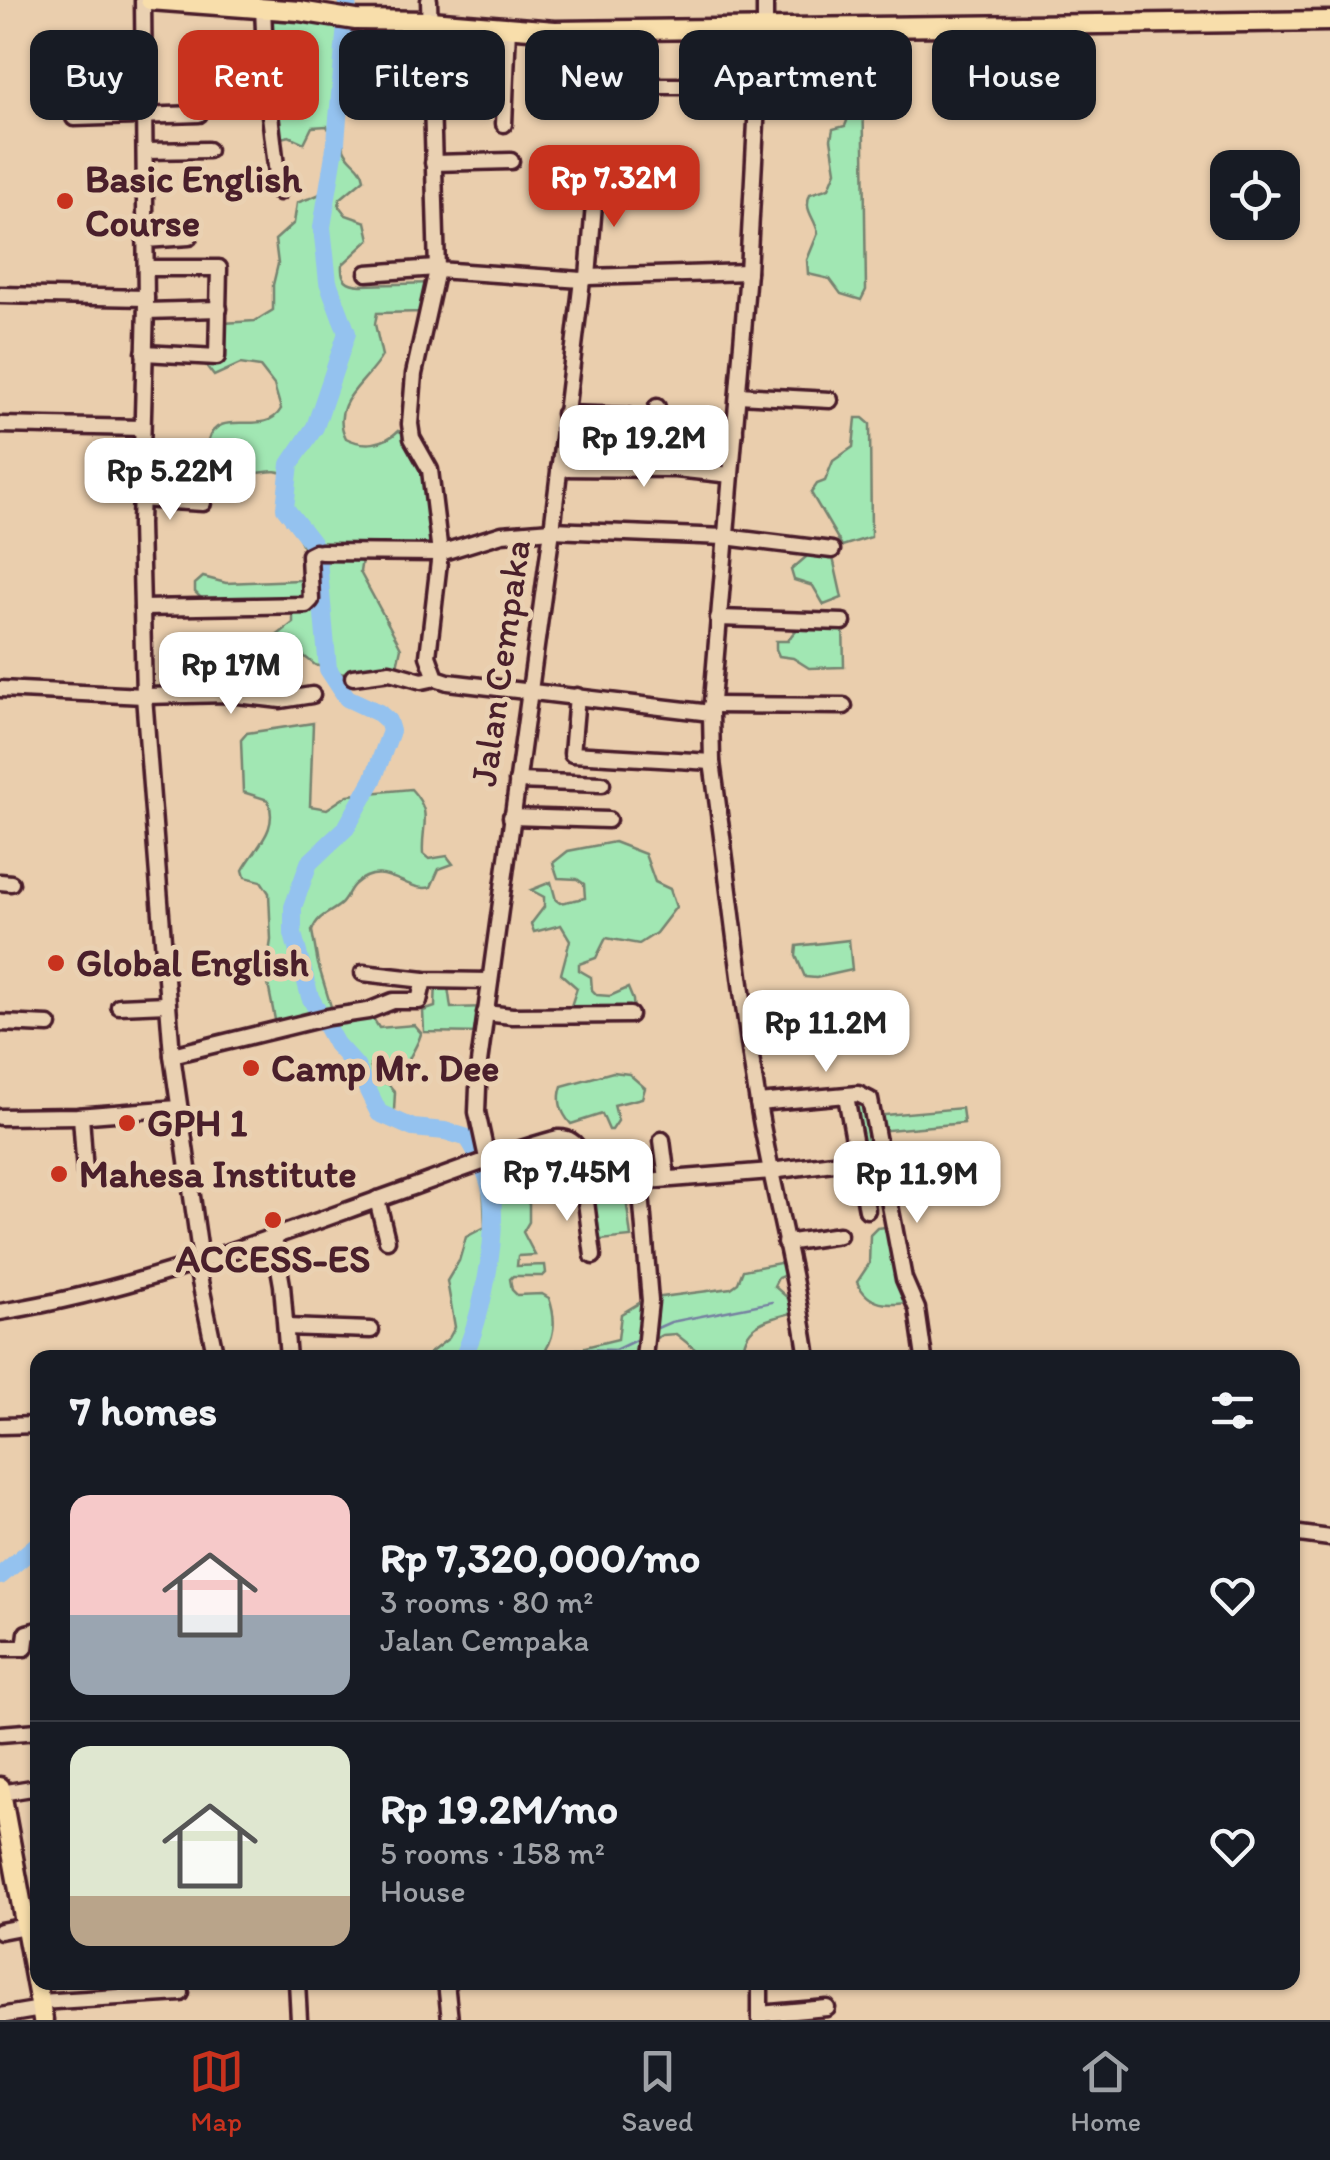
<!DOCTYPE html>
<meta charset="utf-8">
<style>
:root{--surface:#171b24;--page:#242831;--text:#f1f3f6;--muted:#9ea1a6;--line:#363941;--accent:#c8321e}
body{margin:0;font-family:Itim,sans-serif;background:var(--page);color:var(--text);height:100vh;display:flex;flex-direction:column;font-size:38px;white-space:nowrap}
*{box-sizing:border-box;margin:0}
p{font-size:32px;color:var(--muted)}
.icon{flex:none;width:55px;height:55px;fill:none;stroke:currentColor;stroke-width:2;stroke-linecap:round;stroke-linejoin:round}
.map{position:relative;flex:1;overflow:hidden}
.drawer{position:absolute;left:30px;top:1350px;width:1270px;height:640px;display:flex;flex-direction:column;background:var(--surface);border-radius:20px;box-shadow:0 2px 8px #0004}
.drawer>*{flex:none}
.banner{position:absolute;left:30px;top:30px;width:1270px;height:90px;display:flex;gap:20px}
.fabs{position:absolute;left:1210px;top:150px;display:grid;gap:20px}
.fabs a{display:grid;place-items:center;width:90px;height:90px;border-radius:20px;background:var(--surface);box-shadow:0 2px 8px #0004;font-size:50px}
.price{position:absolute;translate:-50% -85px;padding:0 22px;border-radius:20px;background:#fff;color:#222;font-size:32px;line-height:65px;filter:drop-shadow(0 2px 5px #0008)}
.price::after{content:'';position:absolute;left:50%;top:60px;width:30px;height:22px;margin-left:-15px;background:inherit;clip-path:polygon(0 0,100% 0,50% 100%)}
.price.current{background:var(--accent);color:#fff}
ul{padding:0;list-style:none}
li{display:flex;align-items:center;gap:30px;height:250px;padding:0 40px}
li+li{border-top:2px solid var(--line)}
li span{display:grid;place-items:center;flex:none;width:280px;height:200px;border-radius:20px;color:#555}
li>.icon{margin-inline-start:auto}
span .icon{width:120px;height:120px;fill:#fffc;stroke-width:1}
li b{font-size:42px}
h2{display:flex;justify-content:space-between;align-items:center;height:120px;padding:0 40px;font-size:42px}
.tag{padding:0 35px;border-radius:20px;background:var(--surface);box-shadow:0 2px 8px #0004;font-size:35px;line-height:90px}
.tag.current{background:var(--accent);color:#fff}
.menu{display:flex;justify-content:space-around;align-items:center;height:140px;border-top:2px solid var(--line);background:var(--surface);font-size:28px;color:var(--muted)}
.menu a{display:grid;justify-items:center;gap:5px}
.menu .current{color:var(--accent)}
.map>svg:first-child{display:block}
.green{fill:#a1e7b3;stroke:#76836f;stroke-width:2.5}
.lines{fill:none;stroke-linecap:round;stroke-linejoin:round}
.stream{stroke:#7681a1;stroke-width:2.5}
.river{stroke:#94c2ef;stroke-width:18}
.minor-casing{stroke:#4a1f2b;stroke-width:21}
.major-casing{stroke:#4a1f2b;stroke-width:25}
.minor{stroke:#ead1b2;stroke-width:14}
.major{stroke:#f8deab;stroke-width:18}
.poi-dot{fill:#c8321e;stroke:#ead1b2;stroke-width:4}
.labels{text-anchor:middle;stroke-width:10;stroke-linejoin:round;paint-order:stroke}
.poi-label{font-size:38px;font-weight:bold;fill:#4a1f2b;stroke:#ead1b2;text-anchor:start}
.street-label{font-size:38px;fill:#4a1f2b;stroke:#ead1b2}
</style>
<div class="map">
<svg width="1330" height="2020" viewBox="0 0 1330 2020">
<rect width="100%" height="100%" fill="#eacead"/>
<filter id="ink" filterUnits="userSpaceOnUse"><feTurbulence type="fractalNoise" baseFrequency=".01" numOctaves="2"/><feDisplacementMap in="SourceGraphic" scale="20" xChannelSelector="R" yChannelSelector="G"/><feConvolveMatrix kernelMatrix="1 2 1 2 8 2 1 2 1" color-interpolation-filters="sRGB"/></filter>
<g filter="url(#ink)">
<!-- green -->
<g class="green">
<path d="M263,7L348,19L340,99L344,149C349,162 362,164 364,179L340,199L339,206L346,215L366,222L370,239L342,265C341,280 347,284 361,285L433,283L426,312L377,313L375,324L382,356C368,382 328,403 346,438C363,447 384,445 398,431L406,433L426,462L440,553L362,559L360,572L398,642L401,648L397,666L390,672L353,677L315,665L300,653L267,652L266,644L293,623V612L205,602L195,592V584L203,577L226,583L300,580L307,578L310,561L285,508L288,476C273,466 264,475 247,473C232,471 216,452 208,441C218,405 264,439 281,409L274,385L260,367L240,364L214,376L201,359V351L213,345L223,323L255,321L273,310V285L278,264L275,240L294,223L297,203C307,198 320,197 326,188C338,172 337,141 327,126L312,127L304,143L289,136L273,140L266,80C293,74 317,76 295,39L264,35Z"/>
<path d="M849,66H855L863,74L866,290L861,300L841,294L830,279L808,274L807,260L818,233C815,217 803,211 810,194L829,188L836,171L831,139L833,129L845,126L847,121L842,112H824L820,109L817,93L851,86L852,78L846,70Z"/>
<path d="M856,418H863L870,424L871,537L842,546L811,493L817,484L825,481L833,461L853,447Z"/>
<path d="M808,546L832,553L842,598L824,605L813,586L794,580L791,570L806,557Z"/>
<path d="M843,622L844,667L809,668L793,658L779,656L776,649V641H788C800,618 820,622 843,622Z"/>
<path d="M313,723L310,806L327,809L348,795L411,789C434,814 421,824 423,854L429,859L447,856L453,864L439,869L431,887C407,894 384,858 355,884C349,889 347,898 341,904C330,914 318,914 312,931L318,964L332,1010L277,1030L266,974L271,940L269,893L261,881L245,877L243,870C257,845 279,830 268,800L243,792L241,740L247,733Z"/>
<path d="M614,842L645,854L655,882L670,889L676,907L656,933L639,944L606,938L596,958L579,964V970L591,977L592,990L597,995L610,996L628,988L633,1000L634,1015C616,1029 591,1014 570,1009L577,988L561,974L570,940L561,925L534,932L531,924L544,907V897L531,890L551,882L556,900L560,903L585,898L584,884L577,879L558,878L553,863L568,851Z"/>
<path d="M849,940L852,970L816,978L805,977L796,956L797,946Z"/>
<path d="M436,980H447L451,1008L486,1007L483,1033L424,1032L423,1011L435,1007Z"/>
<path d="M371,1015L379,1028L414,1025L421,1033C420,1041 401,1074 395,1080L386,1075L377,1060L370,1065L374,1080L388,1084L395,1092L394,1111L388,1117L379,1113L356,1066L330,1033L337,1020Z"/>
<path d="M613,1072L629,1074L645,1088L642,1098L614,1105L618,1121L612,1130H609L602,1114L571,1124C561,1113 557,1100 562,1086Z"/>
<path d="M858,1094L874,1116L962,1108L964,1123L876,1131L880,1157L858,1159L846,1096Z"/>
<path d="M492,1173C502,1187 502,1198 522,1197L529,1204V1222L523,1232L535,1255L518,1256L517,1266L545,1265L546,1273L543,1276H513L510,1279L512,1290L517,1295L542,1294L549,1298C557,1321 555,1339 541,1357H425L449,1338L455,1327L447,1281L459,1261L466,1237L485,1227L483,1181Z"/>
<path d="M624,1183L631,1237L591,1241L584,1186Z"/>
<path d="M895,1226L914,1302C888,1306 869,1307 857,1282L869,1264L870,1235L877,1228Z"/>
<path d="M790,1261L788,1274L778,1278L774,1286L797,1306L796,1312C769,1319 742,1322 743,1357H733L729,1350L721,1349L715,1357H699L696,1350L676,1334L662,1335L651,1341V1357L583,1356L585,1347L618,1339L621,1314L646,1299L731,1288L738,1283L743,1270Z"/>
</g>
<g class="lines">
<!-- stream -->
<g class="stream">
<path d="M655,1329L671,1322L772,1302"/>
<path d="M541,1358L577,1349L615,1350L640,1338"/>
</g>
<!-- river -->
<g class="river">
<path d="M348,0L336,142L322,227L328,282L347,333L315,427L290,464L285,508L317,549L328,669L347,698L379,713L388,721L391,731L373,780L346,828L309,863L293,907V934L310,997L336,1044L356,1066L379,1113L413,1128L445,1131L468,1138C478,1154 489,1177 492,1196C497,1242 482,1316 463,1358"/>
<path d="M0,1576L38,1544"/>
</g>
<!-- minor casing -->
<g class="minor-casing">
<g id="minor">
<path d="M143,0L146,305L140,524L144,696L172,1055L201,1260L198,1272L216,1358"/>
<path d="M429,0L437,270L414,374L410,424L412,438L430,470L440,553L428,656L436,678L448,682L711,713"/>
<path d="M765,0V29"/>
<path d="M263,7L266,80L279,192"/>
<path d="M761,29L748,272L711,713L712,762C728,875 740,990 758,1103C772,1188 796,1272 808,1358"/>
<path d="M634,32L641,82L649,86H692"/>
<path d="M74,118L199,114"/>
<path d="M504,124L508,27"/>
<path d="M145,151L208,150"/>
<path d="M433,163L511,161"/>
<path d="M145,240L189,237"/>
<path d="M437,270L582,280"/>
<path d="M367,273L436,268"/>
<path d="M588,277L748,272"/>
<path d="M0,295L146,298"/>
<path d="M146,311L219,309"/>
<path d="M144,353L217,357L219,268H146"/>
<path d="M738,395L830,400"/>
<path d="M657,407L658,418L669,419L673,424L735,432"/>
<path d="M564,414L628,416"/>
<path d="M0,425L142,428"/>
<path d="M559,468L676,469L731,475"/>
<path d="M110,481H140"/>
<path d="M140,499L203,503"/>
<path d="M321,552L440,553L502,534L552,530L725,537L832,550"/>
<path d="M142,608L306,605L311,600L309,555L315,552"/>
<path d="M718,618L843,622"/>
<path d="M353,677L390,672L422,681L436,678"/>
<path d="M0,689L144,696L228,694L281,700L312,695"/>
<path d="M577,696L572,754L712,762"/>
<path d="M711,705L844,706"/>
<path d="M517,781L602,784"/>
<path d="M511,817L608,820"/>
<path d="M0,882L11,883"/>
<path d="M363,973L424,980L490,981"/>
<path d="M119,1006L167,1004"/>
<path d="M485,1013L512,1016L630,1015"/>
<path d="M0,1023L49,1025"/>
<path d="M172,1055L328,1017L368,1011L393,1001H419L424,980"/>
<path d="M846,1096L867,1210"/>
<path d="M758,1103L858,1094L870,1100L904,1279L917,1309L924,1358"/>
<path d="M81,1116L85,1173"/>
<path d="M0,1117L77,1116L178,1108"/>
<path d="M662,1140L667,1179"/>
<path d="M487,1158L477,1112L479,1063L552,530L582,280L588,277L596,180"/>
<path d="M640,1181L650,1301L644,1358"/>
<path d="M584,1186L593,1256"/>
<path d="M377,1199L387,1240"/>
<path d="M273,1234L282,1285L288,1358"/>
<path d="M785,1243L839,1235"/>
<path d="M0,1312C139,1290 274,1236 407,1189C457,1171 506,1152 558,1138C584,1137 582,1166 584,1186L771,1171L880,1157"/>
<path d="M286,1327L371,1330"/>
<path d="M0,1426L38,1425"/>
<path d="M1292,1533L1330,1538"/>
<path d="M0,1648H25L27,1633L38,1630"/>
<path d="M0,1734L38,1731"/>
<path d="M1,1793L38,1787"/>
<path d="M0,1931L26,1926"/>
<path d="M297,1982L299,2020"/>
<path d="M446,1982L450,2020"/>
<path d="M40,2002L181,1993"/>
<path d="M760,2014L827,2008"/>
<path d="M0,2016L41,2009"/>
<path d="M760,2020V1982"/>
</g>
</g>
<!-- major casing -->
<g class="major-casing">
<g id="major">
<path d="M150,0L299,11L356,20L430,21L555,31L1330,21"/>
<path d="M0,1787L43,2020"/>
</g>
</g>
<!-- minor -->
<use href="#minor" class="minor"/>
<!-- major -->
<use href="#major" class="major"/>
</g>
</g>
<!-- markers -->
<g class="poi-dot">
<circle cx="65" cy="201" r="10"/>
<circle cx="56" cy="963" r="10"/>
<circle cx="251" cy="1068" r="10"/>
<circle cx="127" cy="1123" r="10"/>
<circle cx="59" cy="1174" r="10"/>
<circle cx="273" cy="1220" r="10"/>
</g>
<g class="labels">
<!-- poi labels -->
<g class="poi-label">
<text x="85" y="192">Basic English<tspan x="85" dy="44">Course</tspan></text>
<text x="76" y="976">Global English</text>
<text x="271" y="1081">Camp Mr. Dee</text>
<text x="147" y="1136">GPH 1</text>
<text x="79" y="1187">Mahesa Institute</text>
<text x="273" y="1272" text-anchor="middle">ACCESS-ES</text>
</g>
<!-- street labels -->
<g class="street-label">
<text transform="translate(500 663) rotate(-82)" y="13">Jalan Cempaka</text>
</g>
</g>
</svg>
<div class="fabs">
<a><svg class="icon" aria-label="locate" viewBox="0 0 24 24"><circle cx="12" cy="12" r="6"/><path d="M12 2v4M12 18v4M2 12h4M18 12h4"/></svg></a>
</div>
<b class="price current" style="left:614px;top:230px">Rp 7.32M</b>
<b class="price" style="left:644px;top:490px">Rp 19.2M</b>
<b class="price" style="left:170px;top:523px">Rp 5.22M</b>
<b class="price" style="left:231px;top:717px">Rp 17M</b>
<b class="price" style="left:826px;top:1075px">Rp 11.2M</b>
<b class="price" style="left:567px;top:1224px">Rp 7.45M</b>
<b class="price" style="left:917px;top:1226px">Rp 11.9M</b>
<div class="banner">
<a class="tag">Buy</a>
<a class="tag current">Rent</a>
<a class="tag">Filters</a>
<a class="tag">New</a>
<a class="tag">Apartment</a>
<a class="tag">House</a>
</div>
<section class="drawer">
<h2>7 homes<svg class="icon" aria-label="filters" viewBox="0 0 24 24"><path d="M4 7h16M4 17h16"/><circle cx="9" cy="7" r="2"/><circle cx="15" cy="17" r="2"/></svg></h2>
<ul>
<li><span style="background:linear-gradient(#f6c9c9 60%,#9aa5b1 0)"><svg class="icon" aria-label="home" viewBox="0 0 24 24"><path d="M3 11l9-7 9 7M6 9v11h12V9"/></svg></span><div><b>Rp 7,320,000/mo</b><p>3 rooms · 80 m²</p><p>Jalan Cempaka</p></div><svg class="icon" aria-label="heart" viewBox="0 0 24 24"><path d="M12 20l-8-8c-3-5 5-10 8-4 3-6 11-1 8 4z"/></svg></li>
<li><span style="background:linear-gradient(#dfe7d0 75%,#b9a48a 0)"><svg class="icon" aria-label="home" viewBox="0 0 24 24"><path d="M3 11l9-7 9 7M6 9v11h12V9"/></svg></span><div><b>Rp 19.2M/mo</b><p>5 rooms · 158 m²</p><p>House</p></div><svg class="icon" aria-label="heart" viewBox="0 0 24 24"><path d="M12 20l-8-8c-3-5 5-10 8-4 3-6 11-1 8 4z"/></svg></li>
</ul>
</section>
</div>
<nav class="menu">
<a class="current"><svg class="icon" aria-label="map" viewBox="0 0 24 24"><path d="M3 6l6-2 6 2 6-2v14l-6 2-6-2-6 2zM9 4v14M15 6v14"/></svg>Map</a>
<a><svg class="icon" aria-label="saved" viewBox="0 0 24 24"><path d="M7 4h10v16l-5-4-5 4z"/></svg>Saved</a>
<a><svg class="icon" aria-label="home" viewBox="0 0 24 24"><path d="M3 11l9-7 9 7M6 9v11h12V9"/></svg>Home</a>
</nav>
